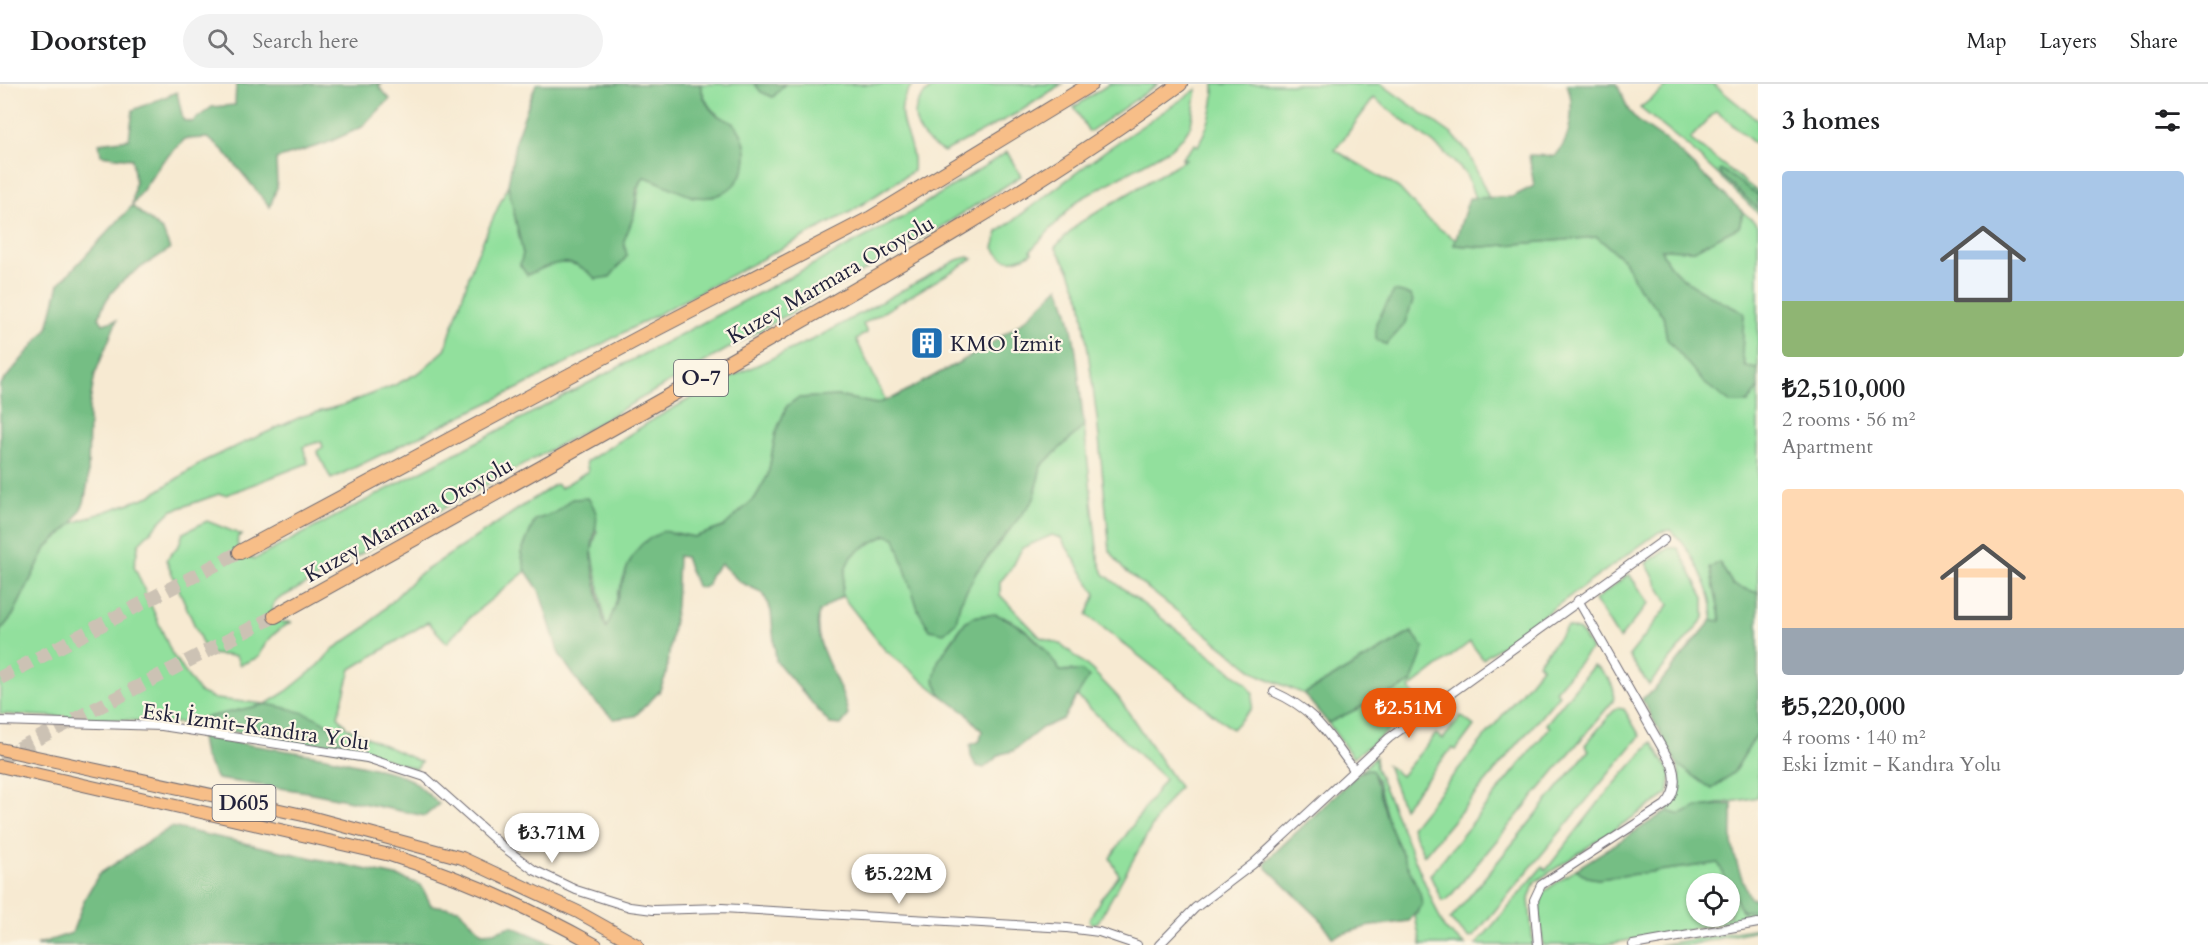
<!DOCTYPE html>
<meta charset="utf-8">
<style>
:root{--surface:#fff;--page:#f2f2f2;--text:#202124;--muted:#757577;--line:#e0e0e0;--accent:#ea580c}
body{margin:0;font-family:Cardo,serif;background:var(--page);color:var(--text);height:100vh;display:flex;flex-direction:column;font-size:22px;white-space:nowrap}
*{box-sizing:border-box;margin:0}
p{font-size:20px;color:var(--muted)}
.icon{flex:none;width:33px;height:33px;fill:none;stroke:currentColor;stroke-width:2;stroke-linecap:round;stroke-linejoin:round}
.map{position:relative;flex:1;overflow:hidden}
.sheet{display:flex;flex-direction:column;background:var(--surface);width:450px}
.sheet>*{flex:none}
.fabs{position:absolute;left:1686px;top:789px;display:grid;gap:12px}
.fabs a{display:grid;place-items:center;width:54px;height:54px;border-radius:50%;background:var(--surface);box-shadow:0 2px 4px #0004;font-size:30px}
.price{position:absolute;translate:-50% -51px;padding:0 14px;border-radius:21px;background:#fff;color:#222;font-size:20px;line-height:39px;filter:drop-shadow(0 2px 3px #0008)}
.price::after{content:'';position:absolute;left:50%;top:36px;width:18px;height:14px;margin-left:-9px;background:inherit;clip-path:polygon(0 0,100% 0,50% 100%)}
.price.current{background:var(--accent);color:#fff}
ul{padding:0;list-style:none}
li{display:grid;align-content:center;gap:12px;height:318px;padding:0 24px}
li span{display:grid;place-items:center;height:186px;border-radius:6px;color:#555}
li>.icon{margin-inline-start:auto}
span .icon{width:108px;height:108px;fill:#fffc;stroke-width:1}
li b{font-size:26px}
h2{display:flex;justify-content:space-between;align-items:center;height:72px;padding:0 24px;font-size:26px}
header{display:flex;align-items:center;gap:36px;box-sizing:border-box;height:84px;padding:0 30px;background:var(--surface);border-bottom:2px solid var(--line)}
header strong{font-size:28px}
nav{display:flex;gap:33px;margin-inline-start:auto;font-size:21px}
.search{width:420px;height:54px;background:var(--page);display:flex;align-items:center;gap:15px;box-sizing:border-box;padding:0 21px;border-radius:33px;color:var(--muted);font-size:22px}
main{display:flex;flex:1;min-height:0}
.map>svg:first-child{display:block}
.green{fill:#92e09d;stroke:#5a816c;stroke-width:1.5}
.forest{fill:#75be84;stroke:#4c7060;stroke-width:1.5}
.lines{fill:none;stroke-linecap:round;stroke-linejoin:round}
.motorway-tunnel{stroke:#ccc2b4;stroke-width:14;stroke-dasharray:14 7;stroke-linecap:butt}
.minor-casing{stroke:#6d6870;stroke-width:10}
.trunk-casing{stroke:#6d6870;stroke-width:14}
.motorway-casing{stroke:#6d6870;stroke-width:16}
.minor{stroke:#fff;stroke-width:8}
.trunk{stroke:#f7be88;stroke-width:12}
.motorway{stroke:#f7be88;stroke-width:14}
.labels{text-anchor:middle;stroke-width:4.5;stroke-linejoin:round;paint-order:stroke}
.shield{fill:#fcf5e5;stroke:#63616e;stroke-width:1.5}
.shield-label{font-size:21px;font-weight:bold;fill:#22223b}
.street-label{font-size:22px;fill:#22223b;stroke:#fcf5e5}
.poi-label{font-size:22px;fill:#22223b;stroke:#fcf5e5;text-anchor:start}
</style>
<header>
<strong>Doorstep</strong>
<div class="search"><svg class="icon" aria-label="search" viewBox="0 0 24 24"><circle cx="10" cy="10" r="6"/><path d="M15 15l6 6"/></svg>Search here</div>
<nav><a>Map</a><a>Layers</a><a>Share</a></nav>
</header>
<main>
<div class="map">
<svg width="1758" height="861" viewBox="0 0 1758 861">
<rect width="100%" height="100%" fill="#fcf5e5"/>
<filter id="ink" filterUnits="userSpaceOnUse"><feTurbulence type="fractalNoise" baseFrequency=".0167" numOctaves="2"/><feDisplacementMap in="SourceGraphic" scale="12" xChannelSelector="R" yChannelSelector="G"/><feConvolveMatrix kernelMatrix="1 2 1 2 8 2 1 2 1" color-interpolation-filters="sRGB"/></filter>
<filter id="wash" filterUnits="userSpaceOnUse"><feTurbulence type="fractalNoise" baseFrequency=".008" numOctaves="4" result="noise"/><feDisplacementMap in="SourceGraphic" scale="24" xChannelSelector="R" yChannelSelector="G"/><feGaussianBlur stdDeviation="1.35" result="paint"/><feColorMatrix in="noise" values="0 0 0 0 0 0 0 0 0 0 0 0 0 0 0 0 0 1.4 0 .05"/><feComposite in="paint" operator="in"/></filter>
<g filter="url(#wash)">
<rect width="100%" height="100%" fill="#f7ead2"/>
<!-- green -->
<g class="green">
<path d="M700,0H755L761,8L773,13L785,0H913C885,32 917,53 913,87L852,127L521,303L331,395L317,367L323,363L321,357L303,363L308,379L226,411L219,410L171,427L139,459L134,482L172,570L199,608L215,615L266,620L287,607L319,581L333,565L365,544L417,492L556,400L561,404L588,387L586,378L654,335L720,298L816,254L957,176L968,173L973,175L863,240L867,249L856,255L886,317L877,320L838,312L798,314L787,322L776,348L768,391L755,414L724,443L694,453L677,449L618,507L614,528L606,544L592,466L597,447L572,415L555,429L535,436L521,469L526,487L471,532L447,559L428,538L351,585L338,632L347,644L421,678L416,685L377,672L346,667L344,658L266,620L182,639L0,630V547L13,531L46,464L73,439L150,412L206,376L303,332L343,321L395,301L420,288L445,266L474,177L508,101L523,170L520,181C535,181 572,176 582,182C587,185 592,191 596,195C611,175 626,157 633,133C639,118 635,108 644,92L693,113H714L735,40C712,29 707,24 700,0Z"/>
<path d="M938,0H1062L1019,28L944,68C912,51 902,21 938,0Z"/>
<path d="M1109,0H1158L1089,48L1074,23Z"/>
<path d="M1214,0H1381L1453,51L1468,68L1489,114H1475L1466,90L1443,67L1374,14L1335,66L1399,104L1430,138L1456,156L1454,161L1483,163L1597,153L1624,176L1639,204L1663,231L1667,255L1748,319L1758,304V509L1733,501L1719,478L1710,484L1721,537L1712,536C1716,510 1690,462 1670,446L1659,448L1483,575L1470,558L1410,604L1420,622L1353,674L1328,639L1411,599V548L1304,610L1259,591L1123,485L1110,467L1097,334L1081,215L1069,185L1055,163L1079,139L1186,75L1182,74L1195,60L1198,62C1208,42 1215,23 1214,0Z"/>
<path d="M1670,0H1713L1758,36V56L1755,60L1716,27L1690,55L1758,108V129L1691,65L1640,24Z"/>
<path d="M1197,5L1191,41L1183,53L1170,65L1077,117L1031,166L1032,169C1017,177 1004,182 994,164L998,148L1105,67Z"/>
<path d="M1007,68L1021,92L946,140L577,351L275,517L272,524L281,538H292C276,546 265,556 259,573L240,581L236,572L207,570L166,476L179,461L183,449L207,437L242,451L238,453C235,466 243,471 255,475L903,133Z"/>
<path d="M1743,128L1758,141V285L1746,283L1742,270L1744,229C1715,215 1672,197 1661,165L1694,166L1739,143Z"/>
<path d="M1084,342L1098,474L1104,490L1246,599L1253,610L1252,624L1232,645L1087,531L1096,510L1061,454L1052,451L1022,464L1013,482L1000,498V511L1040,553L1062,561L1092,586L1118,613L1179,703L1159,730L1098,838L1092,840L1089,836L1100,816L1119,791L1110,774L1165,695L1077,612L1088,592L1071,586L1060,587C1041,556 1005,515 966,537C948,563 927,580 942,612L885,566L842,512C844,470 851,470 886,451L896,453L919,528L956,538L960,519L977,487L1034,415L1041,382Z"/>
<path d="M1669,464H1678L1704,514V534L1649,601L1629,572L1669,521L1646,479Z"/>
<path d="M1629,490L1649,519L1619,555L1595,516Z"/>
<path d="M1567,543L1580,547L1591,565L1555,607L1559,611L1424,771L1411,743L1542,583L1538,579Z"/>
<path d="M1593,582C1605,587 1618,604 1613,617L1447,816L1442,817L1430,791L1550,643L1546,640Z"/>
<path d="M1616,624L1624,625L1640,652L1473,853L1469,854L1450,836L1589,666L1585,661Z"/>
<path d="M1461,632L1474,642L1456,666L1452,664L1403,724L1387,681L1401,692L1436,650L1443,655Z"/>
<path d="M1758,648V713C1732,719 1704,719 1680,731L1667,727C1682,710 1683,701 1677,680L1712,705L1734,688Z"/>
<path d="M1652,658L1671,690L1668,710L1535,798L1529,815L1533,861H1476L1542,783L1546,786L1603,713Z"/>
<path d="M1375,673L1376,684L1444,844L1465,861H1421L1415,832L1418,829L1403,771L1389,741L1377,695L1368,685L1359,689Z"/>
<path d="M1719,779L1729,799L1696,800V832H1730V802L1742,827H1758V833L1602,861H1543L1539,829L1542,809L1576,785L1587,793L1598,795Z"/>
<path d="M1758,844V846L1688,861H1659Z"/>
</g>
<!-- forest -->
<g class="forest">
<path d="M236,0H381L379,3L390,15L362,43L327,59L276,75L277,103L270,123L224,67L208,54L185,55L162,78L132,122L163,147L170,165C143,183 107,199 99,234L103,240L117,236L95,290L89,323L88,398L84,419L73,439L46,464L13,531L0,547V301L48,244L59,200L132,122L135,97L132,75L101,71L99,59L129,55L133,26L177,8L183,36L192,38L212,23L235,21Z"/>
<path d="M536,0H700C703,12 706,23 717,31C724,36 732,37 737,43C760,76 737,118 696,113C679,110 661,97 644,93L637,104L634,131L624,157L627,172L610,193L596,195C570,170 557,178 527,191L520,181L523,170L508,101L516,54Z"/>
<path d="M755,0H785L773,13L761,8Z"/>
<path d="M1567,0H1617L1629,27L1639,38L1668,58L1743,128L1739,143L1694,166L1661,165C1671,196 1717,215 1744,229L1742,270L1746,283L1758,285V304L1748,319H1731L1704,299L1667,255L1663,231L1639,204L1624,176L1597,153L1483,163L1454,161L1469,114L1512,113L1534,102L1529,71L1555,72C1572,55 1575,21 1567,0Z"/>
<path d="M1722,86L1758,111V125L1720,90L1719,87Z"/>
<path d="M1059,203C1078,245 1078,296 1084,342L1041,382L1034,415L977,487L960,519L956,538L944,549L930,546L919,528L895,454L886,451C851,470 844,470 842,512L819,528C810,563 844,597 848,632L841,641L830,640L776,577L771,527L763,509L740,498L721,480L710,491L708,501L703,504L696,502L685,473L678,472L676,522L666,591L659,608L635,632L614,635L586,609L559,570L539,506L526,487L521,469L535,436L555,429L572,415L588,414C604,435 593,443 592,466C591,477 602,534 606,544C620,519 621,481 642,460C648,455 657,451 663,447L694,453L723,443L755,414L768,391L776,348L787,322L798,314L838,312L876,320L895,313L980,267L1025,236Z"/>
<path d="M1394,207L1411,211L1413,217L1404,241L1386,261L1376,255V239Z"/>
<path d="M1719,478L1733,501L1758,509V648L1734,688L1712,705L1677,680L1642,615L1655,605L1712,536L1721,537L1710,484Z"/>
<path d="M995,530C1024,540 1044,561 1060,587H1082L1089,593L1063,635L1042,644L1013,667L1001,670L984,684L976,682L971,672L970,661L980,657L982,647L966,629L942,612L934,596L938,577L966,537L973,533Z"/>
<path d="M1412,548L1424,564L1411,599L1328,639L1304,610Z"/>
<path d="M266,620C295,625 337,633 346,667L182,639Z"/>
<path d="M201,653L326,673L395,689L413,697L439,720L425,732L307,708L217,695L204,672Z"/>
<path d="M1368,685L1373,687L1389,741L1420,809L1422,821L1409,837L1366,843L1332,853L1320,835L1266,783L1265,778L1359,689Z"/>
<path d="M1732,720C1733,733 1731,746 1732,758C1735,778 1742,796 1750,814L1758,815V827H1742L1718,779L1598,795L1587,793L1576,785L1667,727L1680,731L1697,723Z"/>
<path d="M171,743L400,793L421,801L431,821L459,825L482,849L494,848L511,842L556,861H36L72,849L85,814L99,790Z"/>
</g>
</g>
<g filter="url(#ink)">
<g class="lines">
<!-- motorway-tunnel -->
<g class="motorway-tunnel">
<path d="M0,594L240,468"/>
<path d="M0,674L275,532"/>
</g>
<!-- minor casing -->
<g class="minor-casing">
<g id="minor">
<path d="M1274,608C1317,627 1326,649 1353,684"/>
<path d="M0,637L162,642L367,674L425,693L502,762L534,786L576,806L630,823L653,826L722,824L1067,844L1099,848L1137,861"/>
<path d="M1159,861L1195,824L1253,780L1389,654L1664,456"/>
<path d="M1538,861L1534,816L1541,801L1665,721C1676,709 1677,696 1672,681L1578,516"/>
<path d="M1633,861L1758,839"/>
</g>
</g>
<!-- trunk casing -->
<g class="trunk-casing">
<g id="trunk">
<path d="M0,665L303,731L462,774L578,828L637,861"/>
<path d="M0,682L390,771C463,794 530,824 596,861"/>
</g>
</g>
<!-- motorway casing -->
<g class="motorway-casing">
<g id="motorway">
<path d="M240,468L654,246L871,134L1091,0"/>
<path d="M275,532C432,445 589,358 745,269C893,185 1041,101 1180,0"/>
</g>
</g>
<!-- minor -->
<use href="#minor" class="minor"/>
<!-- trunk -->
<use href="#trunk" class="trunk"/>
<!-- motorway -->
<use href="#motorway" class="motorway"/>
</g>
</g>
<!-- icons -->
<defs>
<g id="building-square" transform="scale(1.725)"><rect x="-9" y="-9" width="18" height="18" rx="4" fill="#1f6fb2" stroke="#fcf5e5"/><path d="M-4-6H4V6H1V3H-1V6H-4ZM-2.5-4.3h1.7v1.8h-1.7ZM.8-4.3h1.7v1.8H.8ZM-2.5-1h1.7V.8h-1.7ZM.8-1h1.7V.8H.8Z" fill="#fff"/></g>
</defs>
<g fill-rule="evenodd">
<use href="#building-square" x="927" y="259"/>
</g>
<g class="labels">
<!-- shield labels -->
<g class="shield">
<rect x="674" y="276" width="54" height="36" rx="4.5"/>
<rect x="212.5" y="701" width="63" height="36" rx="4.5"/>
</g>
<g class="shield-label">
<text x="701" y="301">O-7</text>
<text x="244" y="726">D605</text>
</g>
<!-- street labels -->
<g class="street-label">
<text transform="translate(830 195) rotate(-30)" y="8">Kuzey Marmara Otoyolu</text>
<text transform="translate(408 435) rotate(-29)" y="8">Kuzey Marmara Otoyolu</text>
<text transform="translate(256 642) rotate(8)" y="8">Eskı İzmit-Kandıra Yolu</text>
</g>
<!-- poi labels -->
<g class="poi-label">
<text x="950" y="267">KMO İzmit</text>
</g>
</g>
</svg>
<div class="fabs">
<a><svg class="icon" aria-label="locate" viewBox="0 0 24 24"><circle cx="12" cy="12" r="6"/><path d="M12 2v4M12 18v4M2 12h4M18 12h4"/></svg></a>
</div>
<b class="price current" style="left:1409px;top:655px">₺2.51M</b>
<b class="price" style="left:552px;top:780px">₺3.71M</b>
<b class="price" style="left:899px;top:821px">₺5.22M</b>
</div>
<section class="sheet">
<h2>3 homes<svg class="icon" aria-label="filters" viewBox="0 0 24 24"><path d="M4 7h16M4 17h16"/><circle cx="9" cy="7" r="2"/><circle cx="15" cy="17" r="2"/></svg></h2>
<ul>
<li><span style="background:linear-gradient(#a9c7e8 70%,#8fb573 0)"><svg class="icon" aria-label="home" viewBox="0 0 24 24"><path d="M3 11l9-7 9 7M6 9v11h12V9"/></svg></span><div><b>₺2,510,000</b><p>2 rooms · 56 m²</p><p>Apartment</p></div></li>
<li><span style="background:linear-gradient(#ffd9b3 75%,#9aa5b1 0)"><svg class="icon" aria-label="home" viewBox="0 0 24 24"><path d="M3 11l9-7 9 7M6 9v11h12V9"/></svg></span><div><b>₺5,220,000</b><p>4 rooms · 140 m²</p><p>Eski İzmit - Kandıra Yolu</p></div></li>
</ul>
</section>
</main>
